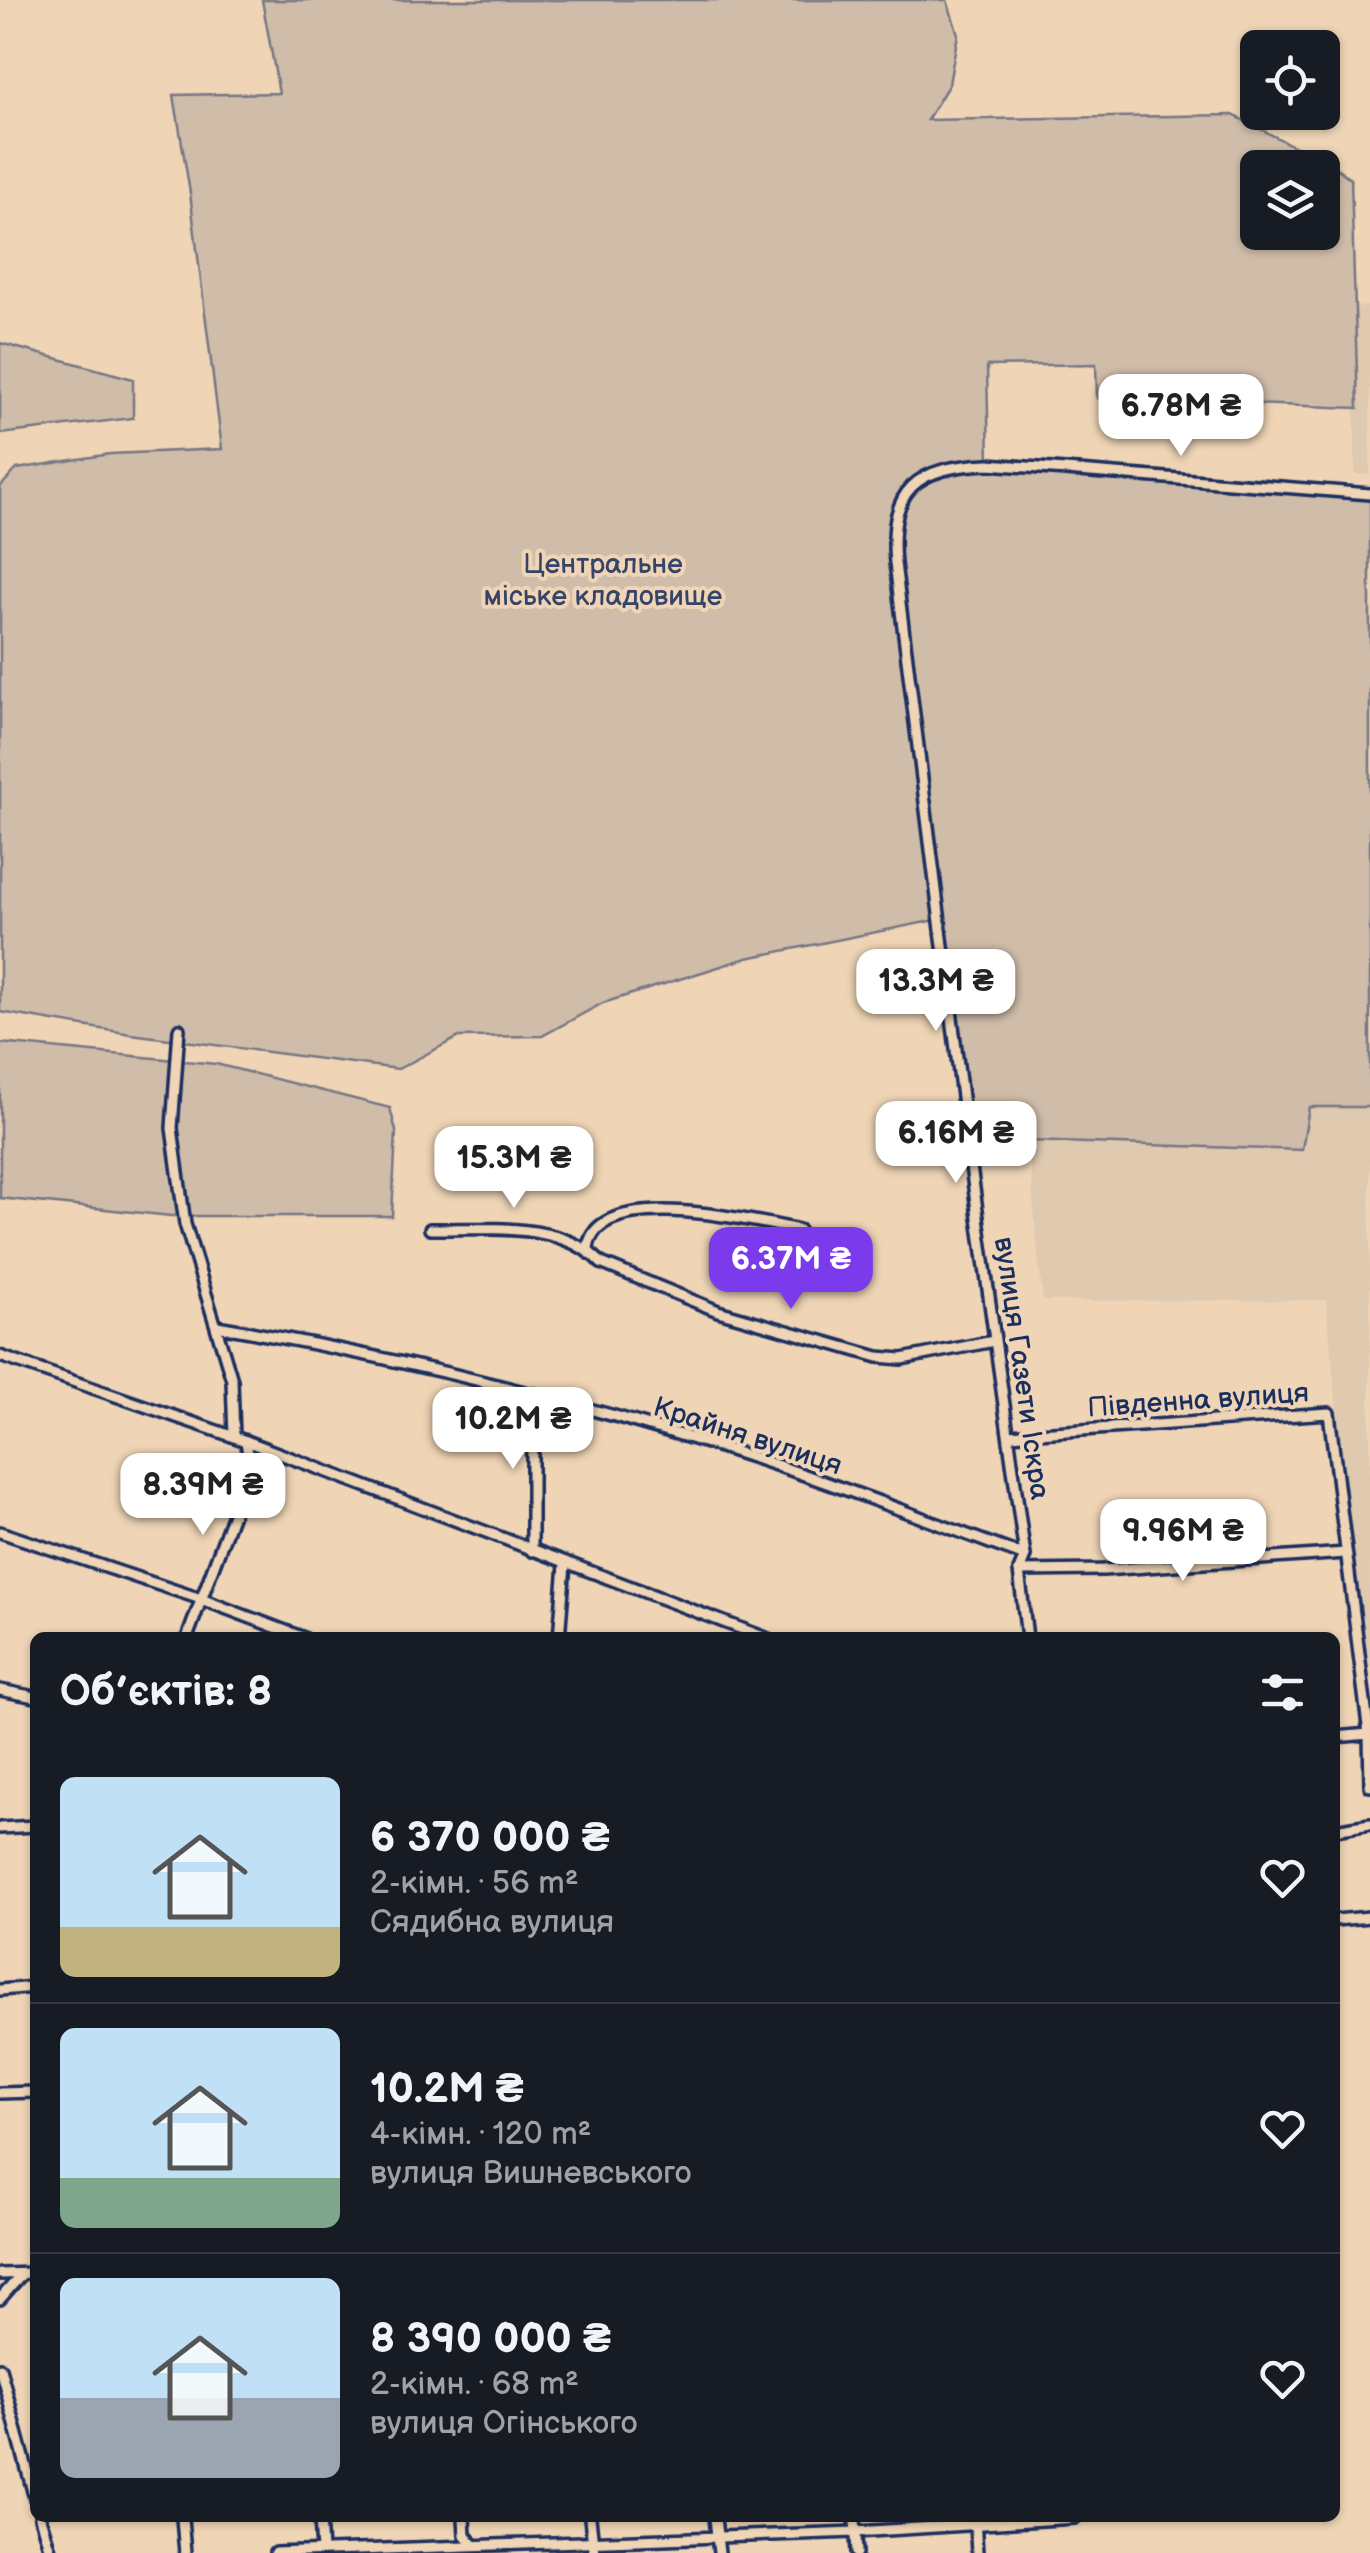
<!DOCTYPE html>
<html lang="uk">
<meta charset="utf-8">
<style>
:root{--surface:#171b24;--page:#242831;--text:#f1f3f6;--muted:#9ea1a6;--line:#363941;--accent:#7c3aed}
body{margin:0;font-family:"Balsamiq Sans",sans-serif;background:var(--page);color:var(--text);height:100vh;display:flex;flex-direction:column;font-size:38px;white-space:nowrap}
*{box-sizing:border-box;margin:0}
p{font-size:32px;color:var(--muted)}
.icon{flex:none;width:55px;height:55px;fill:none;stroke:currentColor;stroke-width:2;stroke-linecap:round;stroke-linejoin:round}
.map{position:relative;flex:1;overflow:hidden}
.details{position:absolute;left:30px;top:1632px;width:1310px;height:890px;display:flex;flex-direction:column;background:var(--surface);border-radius:15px;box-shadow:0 2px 8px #0004}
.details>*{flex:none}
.tools{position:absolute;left:1240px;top:30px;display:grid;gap:20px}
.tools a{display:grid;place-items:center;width:100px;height:100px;border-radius:15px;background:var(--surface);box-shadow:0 2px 8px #0004;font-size:50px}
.price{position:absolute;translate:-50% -85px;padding:0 22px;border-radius:20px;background:#fff;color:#222;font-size:32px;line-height:65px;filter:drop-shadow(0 2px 5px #0008)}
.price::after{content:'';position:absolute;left:50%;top:60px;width:30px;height:22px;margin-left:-15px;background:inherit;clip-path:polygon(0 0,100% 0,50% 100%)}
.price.active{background:var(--accent);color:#fff}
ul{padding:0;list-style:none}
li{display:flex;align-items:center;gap:30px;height:250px;padding:0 30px}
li+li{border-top:2px solid var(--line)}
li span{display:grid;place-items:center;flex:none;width:280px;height:200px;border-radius:15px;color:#555}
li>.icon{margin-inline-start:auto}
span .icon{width:120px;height:120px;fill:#fffc;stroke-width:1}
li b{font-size:42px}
h2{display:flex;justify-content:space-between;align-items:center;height:120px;padding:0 30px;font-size:42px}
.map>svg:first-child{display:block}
.built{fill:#dfc9af}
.green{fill:#d0bda9;stroke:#767684;stroke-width:2.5;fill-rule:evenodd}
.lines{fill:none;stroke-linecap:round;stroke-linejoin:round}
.street-casing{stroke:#1b2f5e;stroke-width:16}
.street{stroke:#efd5b6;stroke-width:9}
.labels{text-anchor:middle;stroke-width:8;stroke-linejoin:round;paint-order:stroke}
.park-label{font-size:28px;fill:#364469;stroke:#efd5b6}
.street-label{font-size:28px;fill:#1b2f5e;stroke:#efd5b6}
</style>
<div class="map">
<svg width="1370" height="2553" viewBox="0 0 1370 2553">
<rect width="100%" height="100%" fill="#efd5b6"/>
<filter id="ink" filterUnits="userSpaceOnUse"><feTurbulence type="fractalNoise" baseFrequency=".01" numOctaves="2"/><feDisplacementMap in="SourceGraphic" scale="20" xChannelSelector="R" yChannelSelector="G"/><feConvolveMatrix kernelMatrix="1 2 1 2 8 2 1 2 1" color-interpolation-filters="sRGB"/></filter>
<g filter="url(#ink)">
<!-- built -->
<g class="built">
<path d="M1370,306V475L1355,474V307Z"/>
<path d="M1308,1107H1370V1692L1347,1514L1326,1300L1043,1301L1037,1244L1028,1141L1301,1150Z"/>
</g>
<!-- green -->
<g class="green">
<path d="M262,0H947L958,34L949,84L927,120L1233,115L1338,169L1351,179L1358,408L1097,398L1096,364L987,366L989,463L1370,494V1107H1309L1302,1150L1028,1141L968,1145L941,919L747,958L603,1003L542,1036L459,1037L398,1069L131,1034L0,1012V487L17,469L110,454L222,449L190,193L174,95L279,93ZM1258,168H1322V232H1258Z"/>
<path d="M0,343L133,379V418L0,434Z"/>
<path d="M0,1043L216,1064L390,1108L396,1131L392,1216H171L0,1198Z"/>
</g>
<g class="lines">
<!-- street casing -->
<g class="street-casing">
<g id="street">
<path d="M179,1029L172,1128L185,1224L232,1380L234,1437"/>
<path d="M430,1229C484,1230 561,1220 601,1263L718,1311L878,1357L902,1359L994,1341"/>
<path d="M588,1249C594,1183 757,1221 799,1230"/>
<path d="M217,1326C391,1356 563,1398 733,1451C832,1482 928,1521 1025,1556"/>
<path d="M0,1356L246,1441L766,1638"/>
<path d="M532,1393V1551"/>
<path d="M1009,1435L1329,1413L1369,1734L1370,1786"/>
<path d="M0,1532L201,1599L304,1638"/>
<path d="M1019,1571L1103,1570L1346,1553"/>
<path d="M187,1638L250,1468L246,1441"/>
<path d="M559,1638L565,1564"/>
<path d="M1027,1638L1019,1571L1025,1556L968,1145L895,563C888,488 916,467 989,464L1370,494"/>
<path d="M0,1690L35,1697"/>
<path d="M1335,1737L1369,1734"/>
<path d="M0,1828L35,1826"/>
<path d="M1335,1830L1370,1824"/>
<path d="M1335,1920L1370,1917"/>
<path d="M0,1990L35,1987"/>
<path d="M0,2093L35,2092"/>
<path d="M0,2274L35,2273"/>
<path d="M0,2299L22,2274"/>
<path d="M0,2368L35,2499"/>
<path d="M40,2518L51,2553"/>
<path d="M182,2518L185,2553"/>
<path d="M320,2518L322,2551"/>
<path d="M464,2518L465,2535L474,2545"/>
<path d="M590,2518L594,2553"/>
<path d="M715,2518L719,2553"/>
<path d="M855,2518L857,2553"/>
<path d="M975,2518L977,2553"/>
<path d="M275,2553L856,2532L1075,2518"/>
</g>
</g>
<!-- street -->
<use href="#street" class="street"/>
</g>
</g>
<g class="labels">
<!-- park labels -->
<g class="park-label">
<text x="603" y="573">Центральне<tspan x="603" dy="32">міське кладовище</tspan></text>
</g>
<!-- street labels -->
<g class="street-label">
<text transform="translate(1023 1368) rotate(82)" y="10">вулиця Газети Іскра</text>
<text transform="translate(1198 1399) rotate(-4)" y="10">Південна вулиця</text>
<text transform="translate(748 1435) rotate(18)" y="10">Крайня вулиця</text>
</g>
</g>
</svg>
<div class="tools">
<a><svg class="icon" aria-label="locate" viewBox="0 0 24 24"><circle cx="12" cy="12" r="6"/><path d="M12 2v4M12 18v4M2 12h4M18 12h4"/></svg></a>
<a><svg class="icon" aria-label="layers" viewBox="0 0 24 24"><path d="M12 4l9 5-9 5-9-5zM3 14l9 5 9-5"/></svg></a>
</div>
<b class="price" style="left:1181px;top:459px">6.78M ₴</b>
<b class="price" style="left:936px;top:1034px">13.3M ₴</b>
<b class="price" style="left:956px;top:1186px">6.16M ₴</b>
<b class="price" style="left:514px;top:1211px">15.3M ₴</b>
<b class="price active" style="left:791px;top:1312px">6.37M ₴</b>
<b class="price" style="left:513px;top:1472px">10.2M ₴</b>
<b class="price" style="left:203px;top:1538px">8.39M ₴</b>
<b class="price" style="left:1183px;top:1584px">9.96M ₴</b>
<section class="details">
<h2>Об’єктів: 8<svg class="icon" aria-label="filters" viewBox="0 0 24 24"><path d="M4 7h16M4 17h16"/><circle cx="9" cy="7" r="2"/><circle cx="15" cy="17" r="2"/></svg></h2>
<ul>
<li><span style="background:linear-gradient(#bfe0f5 75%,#c2b280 0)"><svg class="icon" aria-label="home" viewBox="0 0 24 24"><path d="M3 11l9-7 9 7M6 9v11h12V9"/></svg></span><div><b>6 370 000 ₴</b><p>2-кімн. · 56 m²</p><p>Сядибна вулиця</p></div><svg class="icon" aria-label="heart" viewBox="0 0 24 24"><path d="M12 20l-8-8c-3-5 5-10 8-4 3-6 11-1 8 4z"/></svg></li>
<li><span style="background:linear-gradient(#bfe0f5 75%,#7fa58c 0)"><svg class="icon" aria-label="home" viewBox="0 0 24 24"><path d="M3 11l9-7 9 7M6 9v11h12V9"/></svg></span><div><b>10.2M ₴</b><p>4-кімн. · 120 m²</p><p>вулиця Вишневського</p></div><svg class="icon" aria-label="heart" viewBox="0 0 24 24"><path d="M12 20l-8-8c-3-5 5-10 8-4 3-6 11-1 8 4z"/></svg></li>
<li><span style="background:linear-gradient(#bfe0f5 60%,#9aa5b1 0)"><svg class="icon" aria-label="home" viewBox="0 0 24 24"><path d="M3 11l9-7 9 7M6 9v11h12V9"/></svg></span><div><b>8 390 000 ₴</b><p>2-кімн. · 68 m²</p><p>вулиця Огінського</p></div><svg class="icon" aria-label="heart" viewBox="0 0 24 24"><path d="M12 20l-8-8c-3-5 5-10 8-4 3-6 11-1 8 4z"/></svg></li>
</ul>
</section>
</div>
